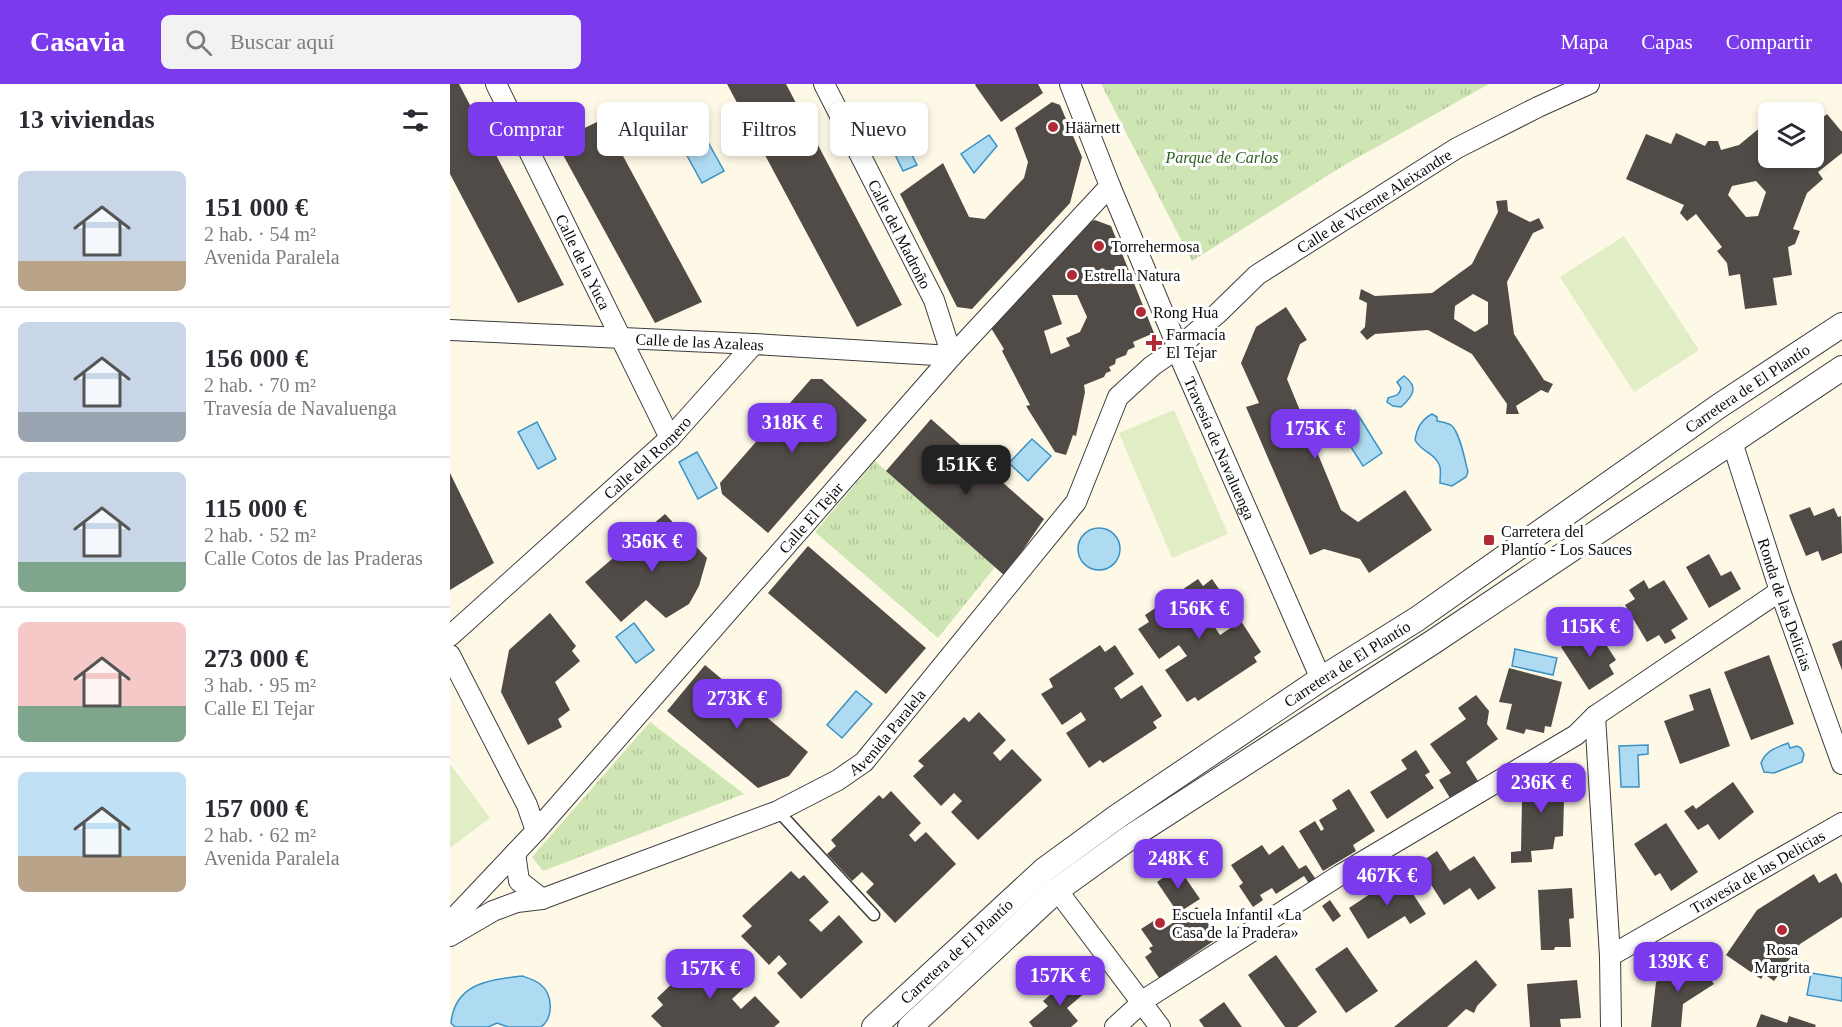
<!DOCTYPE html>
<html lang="es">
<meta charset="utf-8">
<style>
:root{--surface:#fff;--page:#f2f2f3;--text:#2b2b33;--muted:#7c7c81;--line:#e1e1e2;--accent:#7c3aed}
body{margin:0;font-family:"Times New Roman",serif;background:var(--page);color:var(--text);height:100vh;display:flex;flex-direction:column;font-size:22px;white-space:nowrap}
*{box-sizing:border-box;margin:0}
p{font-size:20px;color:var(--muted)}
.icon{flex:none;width:33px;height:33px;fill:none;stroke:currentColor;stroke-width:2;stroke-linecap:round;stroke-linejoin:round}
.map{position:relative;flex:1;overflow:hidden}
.details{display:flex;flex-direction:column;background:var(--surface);width:450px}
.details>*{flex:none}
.top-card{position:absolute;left:18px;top:18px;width:570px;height:54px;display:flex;gap:12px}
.tools{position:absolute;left:1308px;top:18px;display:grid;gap:12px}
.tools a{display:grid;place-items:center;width:66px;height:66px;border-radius:9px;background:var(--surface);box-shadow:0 3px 9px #0003;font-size:30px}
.price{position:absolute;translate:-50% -51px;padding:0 14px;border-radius:12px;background:var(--accent);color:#fff;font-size:20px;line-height:39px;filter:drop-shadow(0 2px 3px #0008)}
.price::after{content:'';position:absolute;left:50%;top:36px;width:18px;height:14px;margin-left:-9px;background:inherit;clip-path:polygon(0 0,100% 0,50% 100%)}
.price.on{background:#222;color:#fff}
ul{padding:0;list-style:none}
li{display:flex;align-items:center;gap:18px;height:150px;padding:0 18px}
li+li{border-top:2px solid var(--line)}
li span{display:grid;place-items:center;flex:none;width:168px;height:120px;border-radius:9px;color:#555}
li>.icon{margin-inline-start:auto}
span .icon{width:72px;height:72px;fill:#fffc;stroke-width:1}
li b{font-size:26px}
h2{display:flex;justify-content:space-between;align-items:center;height:72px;padding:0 18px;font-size:26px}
.pill{padding:0 21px;border-radius:9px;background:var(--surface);box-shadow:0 3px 9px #0003;font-size:21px;line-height:54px}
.pill.on{background:var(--accent);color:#fff}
header{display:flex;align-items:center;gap:36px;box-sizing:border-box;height:84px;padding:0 30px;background:var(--accent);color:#fff}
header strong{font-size:28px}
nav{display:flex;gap:33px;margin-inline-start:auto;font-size:21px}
.search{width:420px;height:54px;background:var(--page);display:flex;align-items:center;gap:15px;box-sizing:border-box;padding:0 21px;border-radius:9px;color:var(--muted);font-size:22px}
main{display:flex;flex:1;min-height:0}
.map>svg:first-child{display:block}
.grass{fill:url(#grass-tufts)}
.pitch{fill:#e0edc5}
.water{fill:#afdbf2;stroke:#3a92c5;stroke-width:1.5}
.building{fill:#514b47;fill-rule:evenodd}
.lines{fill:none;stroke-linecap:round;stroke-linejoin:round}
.service-casing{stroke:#3d3d3d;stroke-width:13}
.minor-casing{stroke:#3d3d3d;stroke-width:22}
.tertiary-casing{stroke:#3d3d3d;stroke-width:26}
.service{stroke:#fff;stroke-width:10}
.minor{stroke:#fff;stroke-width:20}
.tertiary{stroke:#fff;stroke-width:24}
.poi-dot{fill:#b12a35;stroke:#fff;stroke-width:2}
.labels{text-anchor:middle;stroke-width:6;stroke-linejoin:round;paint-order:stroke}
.poi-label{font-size:16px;fill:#0a0a0a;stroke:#fff;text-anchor:start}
.park-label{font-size:16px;font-style:italic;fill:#2d5c1f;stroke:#fff}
.street-label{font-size:16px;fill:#0a0a0a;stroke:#fff}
</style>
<header>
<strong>Casavia</strong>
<div class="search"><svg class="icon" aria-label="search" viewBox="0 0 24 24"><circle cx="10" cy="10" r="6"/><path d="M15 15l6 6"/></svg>Buscar aquí</div>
<nav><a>Mapa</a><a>Capas</a><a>Compartir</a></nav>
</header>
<main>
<section class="details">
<h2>13 viviendas<svg class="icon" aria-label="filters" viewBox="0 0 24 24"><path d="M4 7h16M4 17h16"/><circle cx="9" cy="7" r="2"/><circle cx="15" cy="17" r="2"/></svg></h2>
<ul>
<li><span style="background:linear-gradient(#c9d6e8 75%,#b9a48a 0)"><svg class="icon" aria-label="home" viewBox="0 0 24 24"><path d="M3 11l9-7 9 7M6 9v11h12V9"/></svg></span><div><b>151 000 €</b><p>2 hab. · 54 m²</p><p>Avenida Paralela</p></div></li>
<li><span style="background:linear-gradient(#c9d6e8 75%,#9aa5b1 0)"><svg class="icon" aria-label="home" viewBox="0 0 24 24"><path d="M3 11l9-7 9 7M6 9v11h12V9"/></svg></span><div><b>156 000 €</b><p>2 hab. · 70 m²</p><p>Travesía de Navaluenga</p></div></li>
<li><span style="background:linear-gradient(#c9d6e8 75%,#7fa58c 0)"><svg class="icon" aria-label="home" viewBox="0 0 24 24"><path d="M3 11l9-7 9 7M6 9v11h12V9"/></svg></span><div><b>115 000 €</b><p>2 hab. · 52 m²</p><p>Calle Cotos de las Praderas</p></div></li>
<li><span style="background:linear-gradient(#f6c9c9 70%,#7fa58c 0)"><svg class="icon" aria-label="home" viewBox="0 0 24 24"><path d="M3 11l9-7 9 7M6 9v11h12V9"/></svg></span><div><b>273 000 €</b><p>3 hab. · 95 m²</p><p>Calle El Tejar</p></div></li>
<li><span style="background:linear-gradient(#bfe0f5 70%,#b9a48a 0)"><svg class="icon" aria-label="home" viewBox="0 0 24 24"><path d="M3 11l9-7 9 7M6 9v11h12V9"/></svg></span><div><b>157 000 €</b><p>2 hab. · 62 m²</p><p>Avenida Paralela</p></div></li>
</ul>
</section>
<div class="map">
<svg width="1392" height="943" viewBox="0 0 1392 943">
<defs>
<pattern id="grass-tufts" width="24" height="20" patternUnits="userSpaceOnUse" patternTransform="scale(1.5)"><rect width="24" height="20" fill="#cfe5b4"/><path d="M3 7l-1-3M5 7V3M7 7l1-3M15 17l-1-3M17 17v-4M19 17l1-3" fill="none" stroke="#b0c399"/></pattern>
</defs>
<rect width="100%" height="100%" fill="#fef9e7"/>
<!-- grass -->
<g class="grass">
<path d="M651,0H1039L891,83L742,177Z"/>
<path d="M425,377L545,483L488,554L365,448Z"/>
<path d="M200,638L294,710L93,787L82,773Z"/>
</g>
<!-- pitch -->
<g class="pitch">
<path d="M1174,152L1249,266L1184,308L1110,193Z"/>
<path d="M724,326L778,450L722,474L669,349Z"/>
<path d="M0,680L40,734L0,764Z"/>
</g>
<!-- water -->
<g class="water">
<path d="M244,33L274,87L252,99L222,44Z"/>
<path d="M450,47L467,81L453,87L437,54Z"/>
<path d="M539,51L547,62L524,89L511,70Z"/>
<path d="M954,292C970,303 962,313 951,323L943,322L937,318L938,314C945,311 949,313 951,304L947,298Z"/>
<path d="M905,326L932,369L913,382L885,338Z"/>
<path d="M982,330L987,333V337C991,338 998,339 1001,341C1010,348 1015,377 1018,388L1016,393L1002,402L990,399C990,393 991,388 990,383C987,370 971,368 965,356C967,344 971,336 982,330Z"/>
<path d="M87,338L106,375L88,385L68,348Z"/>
<path d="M582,355L601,372L578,397L559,379Z"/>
<path d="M247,368L267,404L248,415L229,378Z"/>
<circle cx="649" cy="465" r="21"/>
<path d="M184,539L204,566L186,579L166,553Z"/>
<path d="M1065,565L1107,574L1103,591L1062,582Z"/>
<path d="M406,607L422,620L392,654L377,641Z"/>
<path d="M1338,659L1340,664L1347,662L1351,664L1354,670L1352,678L1324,689L1314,688L1311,679C1316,666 1326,664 1338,659Z"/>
<path d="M1198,661V670L1188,671L1189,703H1171L1169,662Z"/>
<path d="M1361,889L1392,894V917L1357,911Z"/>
<path d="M72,892C78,894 85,896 90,900C103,910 104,933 91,943H58L47,939L38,943H5L1,939C5,899 39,896 72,892Z"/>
</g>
<!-- building -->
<g class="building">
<path d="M0,0H9L114,201L68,219L0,90Z"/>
<path d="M277,0H336L452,221L407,243Z"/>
<path d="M526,0H588L593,9L551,38L525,1Z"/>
<path d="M602,18L610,21L632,73L620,119L522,225L507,223L450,110L493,79L519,133L535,135L574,94L578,78L565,44Z"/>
<path d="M1377,30L1392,48V69L1368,88L1373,95L1357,109L1343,145L1350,147L1345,160L1338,163L1342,191L1323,194L1327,221L1295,225L1290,190L1279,192L1277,179L1267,167L1272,163L1246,130L1237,137L1230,129L1234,121L1176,95L1196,50L1221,60L1226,49L1255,62L1258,57H1268L1271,66L1289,61L1318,37V74H1364V41ZM1306,97L1316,108L1308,132L1296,133L1278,111L1282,102Z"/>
<path d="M153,35L252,218L205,239L106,58Z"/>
<path d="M1057,116L1058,127L1080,138L1089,134L1094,144L1083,149L1057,198L1064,250L1094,296L1103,300L1098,309L1091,306L1066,322L1069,330H1056L1057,320L1022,270L978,246L925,250L917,256L910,248L915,243L917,219L909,215L911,205L925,212L982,209L1022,180L1048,128L1046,117ZM1023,210L1038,218V240L1025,248L1004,235L1005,222Z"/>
<path d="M645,136L661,142L704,249L683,258L685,263L678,266L676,271L666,275L665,280L659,283L661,287L656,289L654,293L634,301L635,308L626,352L623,351L616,371L605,368L576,322L580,321L552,267L554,265L541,244L591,179L613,168L619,154L631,149L633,141ZM602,211H627L637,233L630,248L616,254L620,262L601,270L594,247L612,240Z"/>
<path d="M836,223L857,256L850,260L837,295L891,426L908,438L955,406L982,446L919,489L910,475L874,465L860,471L796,323L809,319L791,279L806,243Z"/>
<path d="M361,295H372L417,336L318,449L272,410L270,399Z"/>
<path d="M481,335L594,435L555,492L436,387Z"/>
<path d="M0,389L44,479L0,506Z"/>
<path d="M1360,423L1364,432L1384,424L1388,433L1391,432L1392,469L1372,477L1368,467L1356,472L1339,431Z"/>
<path d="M215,430L257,474L249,502L239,520L216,534L196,516L171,538L135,498Z"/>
<path d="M358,462L476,564L436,610L318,509Z"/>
<path d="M1259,470L1271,492L1281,487L1291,505L1259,524L1236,483Z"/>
<path d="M748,495L753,502L762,495L783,525L762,539L770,551L791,537L811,568L804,573L807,578L748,617L745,613L737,618L715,586L737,572L729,561L709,575L688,545L699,538L695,531Z"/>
<path d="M1194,496L1199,505L1214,496L1238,535L1221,546L1226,554L1215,560L1209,551L1197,558L1175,521L1185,515L1179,506Z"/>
<path d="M100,529L126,562L122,567L130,577L105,598L120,626L108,635L112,643L78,661L51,608L59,566Z"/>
<path d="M1108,537L1116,550L1106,556L1098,544Z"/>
<path d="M1144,542L1166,576L1159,581L1164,590L1139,606L1111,563Z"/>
<path d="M1392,556V586L1382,560Z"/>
<path d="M650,561L655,568L665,561L684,590L664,604L671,615L692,601L712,632L703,638L707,644L653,679L650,676L639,684L616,649L636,636L631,628L612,641L591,610L603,603L599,595Z"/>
<path d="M1319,571L1344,640L1301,656L1274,588Z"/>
<path d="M255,581L358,668L339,692L308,704L217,627Z"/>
<path d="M1059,584L1112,598L1101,643L1095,642L1094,649L1076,645L1074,650L1056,645L1062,620L1049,618Z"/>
<path d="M1260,604L1280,662L1230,680L1214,637L1244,626L1239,611Z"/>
<path d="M1026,611L1039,627L1037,640L1048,655L1016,678L1028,697L1000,714L989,696L1001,689L980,660L1016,635L1008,624Z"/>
<path d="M529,628L556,656L543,669L550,677L562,665L592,696L528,756L501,728L512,717L504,709L491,722L463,692L474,682L468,677L514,633L519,638Z"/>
<path d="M966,666L980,688L975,691L984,704L937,735L920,708L957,685L951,676Z"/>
<path d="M1102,683L1122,711L1114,716L1113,752L1105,753L1103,765L1081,767L1082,778L1061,779V768L1071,767L1072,716L1067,703Z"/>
<path d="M1283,698L1304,728L1269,756L1258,740L1248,746L1234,727L1243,721L1246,725Z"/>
<path d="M899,705L925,747L903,761L906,767L873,787L849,747L865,737L871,747L874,745L869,736L887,725L882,716Z"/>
<path d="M441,707L471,739L459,751L465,758L476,748L506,780L445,839L416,808L424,800L412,788L402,797L377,770L386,762L381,756L429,711L433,715Z"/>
<path d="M1216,739L1248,788L1221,807L1210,789L1205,792L1184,760Z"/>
<path d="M812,761L819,771L833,761L849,785L856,781L867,797L860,801L854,792L826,810L822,804L810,811L813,816L803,823L789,802L793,799L781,781Z"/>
<path d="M987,767L1000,787L1024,772L1046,804L1028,816L1020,804L994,821L968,780Z"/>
<path d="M728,783L750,815L728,829L707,798Z"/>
<path d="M341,787L349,795L354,791L379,818L359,836L371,848L389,831L413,858L351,915L327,889L337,880L329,871L319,881L291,852L302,842L292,832Z"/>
<path d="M1386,789L1392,800V833L1350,860L1324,897L1314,890L1311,895L1276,871L1307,826L1364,790L1369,799Z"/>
<path d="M950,790L976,830L960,840L955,832L918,855L899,824Z"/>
<path d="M1122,804L1124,834L1119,835L1121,863H1105L1104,866H1091L1088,806Z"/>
<path d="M880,816L891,832L883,838L872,822Z"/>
<path d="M747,823L768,854L709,894L695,873L702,868L699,864L703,862L691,845L708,834L715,844Z"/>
<path d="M897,863L928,907L896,929L865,885Z"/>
<path d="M826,871L867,928L847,943H835L798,891Z"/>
<path d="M1245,871L1264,900L1233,920L1231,943H1201L1206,898Z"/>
<path d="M269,872L297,901L282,915L291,925L305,912L330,938L324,943H212L201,932L213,921L207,914L250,873L259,882Z"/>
<path d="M1026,876L1047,901L1027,922L1024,929L1016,925L997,943H944Z"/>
<path d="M622,892L636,908L617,924L628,937L621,943H583L579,938L598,922L593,917Z"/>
<path d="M1127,896L1131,934L1110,935L1111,943H1080L1077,900Z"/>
<path d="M774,918L792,943H754L749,936Z"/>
<path d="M1311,930L1337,939L1339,932L1366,941L1365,943H1306Z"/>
</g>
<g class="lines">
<!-- service casing -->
<g class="service-casing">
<path id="service" d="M328,727L424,831"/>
</g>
<!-- minor casing -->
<g class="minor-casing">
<g id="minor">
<path id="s1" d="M46,0L220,354"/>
<path id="s2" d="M620,0L660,102L728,264L729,271L871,595"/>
<path id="s3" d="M0,246L304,260L502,272L484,216L374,0"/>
<path id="s4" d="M1282,358L1330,507L1392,680"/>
<path id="s5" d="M0,552L220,354L304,260"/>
<path d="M0,571L77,721L86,747"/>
<path d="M1145,632L1160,872L1161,943"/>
<path d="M65,769L69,797L92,815"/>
<path d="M607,806L710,943"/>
<path id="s6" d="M0,838L86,747L502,272L660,102"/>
<path id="s7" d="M0,852L43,827L67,818L92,815L328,727L388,696L414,678L626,418L668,313L702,282L728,264L767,230L807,191L1007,64L1088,23L1139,0"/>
<path id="s8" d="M1160,872L1392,739"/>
<path d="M665,943L697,914L890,791L1126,651L1145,632L1330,507"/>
</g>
</g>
<!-- tertiary casing -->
<g class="tertiary-casing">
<g id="tertiary">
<path id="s9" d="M424,943L594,786L668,732L871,595L967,535L1269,322L1392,241"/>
<path d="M460,943L607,806L682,752L983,558L1392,284"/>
</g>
</g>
<!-- service -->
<use href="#service" class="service"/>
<!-- minor -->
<use href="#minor" class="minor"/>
<!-- tertiary -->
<use href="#tertiary" class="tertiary"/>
</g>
<!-- markers -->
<g class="poi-dot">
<circle cx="603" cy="43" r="6"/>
<circle cx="649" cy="162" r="6"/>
<circle cx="622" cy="191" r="6"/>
<circle cx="691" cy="228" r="6"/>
<path d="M701 250h6v6h6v6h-6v6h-6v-6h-6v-6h6z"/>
<rect x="1033" y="450" width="12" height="12" rx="3"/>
<circle cx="710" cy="839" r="6"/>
<circle cx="1332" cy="846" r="6"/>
</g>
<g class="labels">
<!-- poi labels -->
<g class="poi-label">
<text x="615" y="49">Häärnett</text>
<text x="661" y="168">Torrehermosa</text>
<text x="634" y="197">Estrella Natura</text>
<text x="703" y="234">Rong Hua</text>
<text x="716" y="256">Farmacia<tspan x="716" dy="18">El Tejar</tspan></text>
<text x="1051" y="453">Carretera del<tspan x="1051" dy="18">Plantío - Los Sauces</tspan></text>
<text x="722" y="836">Escuela Infantil «La<tspan x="722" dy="18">Casa de la Pradera»</tspan></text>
<text x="1332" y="871" text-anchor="middle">Rosa<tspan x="1332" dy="18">Margrita</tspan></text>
</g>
<!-- park labels -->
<g class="park-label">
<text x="772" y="79">Parque de Carlos</text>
</g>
<!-- street labels -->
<g class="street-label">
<text dy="6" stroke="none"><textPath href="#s7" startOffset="1224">Calle de Vicente Aleixandre</textPath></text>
<text transform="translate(450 150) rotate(63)" y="6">Calle del Madroño</text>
<text dy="6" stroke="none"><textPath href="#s1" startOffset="198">Calle de la Yuca</textPath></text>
<text dy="6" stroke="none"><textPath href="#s3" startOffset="250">Calle de las Azaleas</textPath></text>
<text dy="6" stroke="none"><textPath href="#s9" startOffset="1084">Carretera de El Plantío</textPath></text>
<text dy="6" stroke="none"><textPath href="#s2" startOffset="394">Travesía de Navaluenga</textPath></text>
<text dy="6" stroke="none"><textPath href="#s5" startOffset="266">Calle del Romero</textPath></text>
<text dy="6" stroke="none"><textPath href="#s6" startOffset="542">Calle El Tejar</textPath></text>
<text dy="6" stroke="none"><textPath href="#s4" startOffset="171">Ronda de las Delicias</textPath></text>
<text dy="6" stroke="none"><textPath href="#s9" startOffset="598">Carretera de El Plantío</textPath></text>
<text dy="6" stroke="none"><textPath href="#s7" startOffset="489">Avenida Paralela</textPath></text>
<text dy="6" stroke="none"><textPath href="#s8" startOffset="170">Travesía de las Delicias</textPath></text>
<text dy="6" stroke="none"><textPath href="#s9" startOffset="112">Carretera de El Plantío</textPath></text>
</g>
</g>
</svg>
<div class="tools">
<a><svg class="icon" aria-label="layers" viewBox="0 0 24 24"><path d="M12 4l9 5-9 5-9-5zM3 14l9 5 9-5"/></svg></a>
</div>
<b class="price" style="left:342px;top:370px">318K €</b>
<b class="price" style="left:865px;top:376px">175K €</b>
<b class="price on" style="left:516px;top:412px">151K €</b>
<b class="price" style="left:202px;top:489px">356K €</b>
<b class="price" style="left:749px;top:556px">156K €</b>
<b class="price" style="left:1140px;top:574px">115K €</b>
<b class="price" style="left:287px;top:646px">273K €</b>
<b class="price" style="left:1091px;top:730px">236K €</b>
<b class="price" style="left:728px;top:806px">248K €</b>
<b class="price" style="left:937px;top:823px">467K €</b>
<b class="price" style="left:1228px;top:909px">139K €</b>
<b class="price" style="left:260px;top:916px">157K €</b>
<b class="price" style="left:610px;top:923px">157K €</b>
<div class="top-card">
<a class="pill on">Comprar</a>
<a class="pill">Alquilar</a>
<a class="pill">Filtros</a>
<a class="pill">Nuevo</a>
</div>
</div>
</main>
